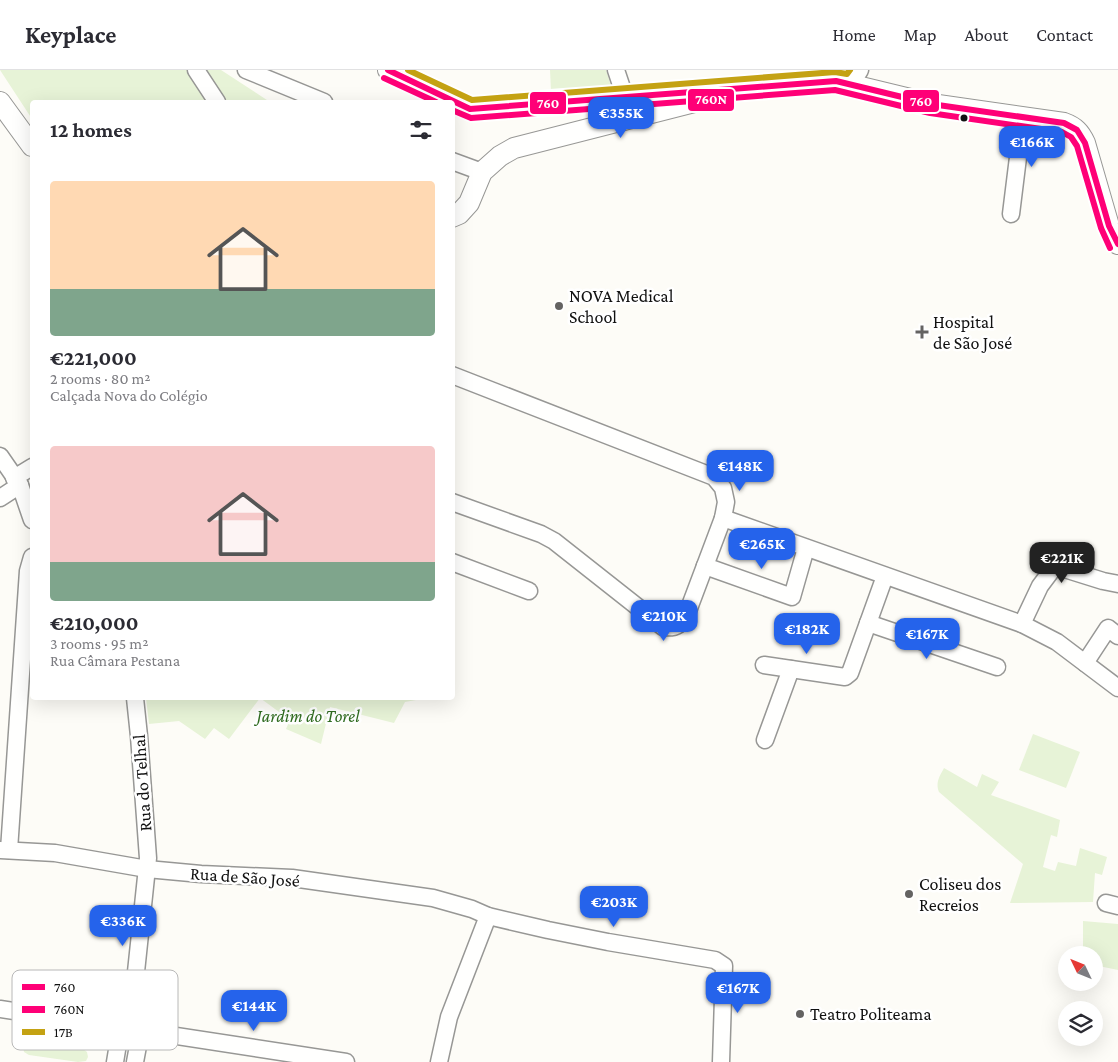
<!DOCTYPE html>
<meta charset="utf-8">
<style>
:root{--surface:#fff;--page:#f2f2f3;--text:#2b2b33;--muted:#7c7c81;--line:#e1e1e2;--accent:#2563eb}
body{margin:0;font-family:"Crimson Pro",serif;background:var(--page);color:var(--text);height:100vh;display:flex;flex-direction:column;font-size:19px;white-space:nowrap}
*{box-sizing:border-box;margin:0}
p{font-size:16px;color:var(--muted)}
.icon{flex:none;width:28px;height:28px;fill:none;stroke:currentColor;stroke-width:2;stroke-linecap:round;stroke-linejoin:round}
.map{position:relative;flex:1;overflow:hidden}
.side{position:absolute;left:30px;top:30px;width:425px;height:600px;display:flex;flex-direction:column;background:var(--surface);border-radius:5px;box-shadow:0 5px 20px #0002}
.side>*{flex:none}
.needle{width:32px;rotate:313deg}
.tools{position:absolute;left:1058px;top:876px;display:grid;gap:10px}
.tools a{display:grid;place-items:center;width:45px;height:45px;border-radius:50%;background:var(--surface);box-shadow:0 5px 20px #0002;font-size:25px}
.price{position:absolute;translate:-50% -42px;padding:0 11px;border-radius:10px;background:var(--accent);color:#fff;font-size:16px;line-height:32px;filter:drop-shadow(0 1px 2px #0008)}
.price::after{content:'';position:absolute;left:50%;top:30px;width:15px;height:11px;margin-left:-8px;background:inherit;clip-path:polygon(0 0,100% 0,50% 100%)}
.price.current{background:#222;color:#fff}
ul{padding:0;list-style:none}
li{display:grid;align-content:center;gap:10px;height:265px;padding:0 20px}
li span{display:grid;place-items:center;height:155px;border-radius:5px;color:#555}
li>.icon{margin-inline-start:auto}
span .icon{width:90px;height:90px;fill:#fffc;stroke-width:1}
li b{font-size:21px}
h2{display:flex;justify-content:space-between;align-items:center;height:60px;padding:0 20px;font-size:21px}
header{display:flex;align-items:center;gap:30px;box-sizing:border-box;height:70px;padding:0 25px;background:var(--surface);border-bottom:1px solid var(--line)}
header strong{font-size:24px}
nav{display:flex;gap:28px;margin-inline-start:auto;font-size:18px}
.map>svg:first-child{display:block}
.green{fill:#e7f3d7}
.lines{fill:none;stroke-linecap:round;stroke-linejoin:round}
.minor-casing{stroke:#979795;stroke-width:19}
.tertiary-casing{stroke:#979795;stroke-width:22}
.minor{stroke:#fffffe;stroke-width:16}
.tertiary{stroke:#fffffe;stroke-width:20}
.bus-1-casing{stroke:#fff;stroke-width:10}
.bus-2-casing{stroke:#fff;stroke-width:10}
.bus-3-casing{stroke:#fff;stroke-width:10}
.bus-1{stroke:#f07;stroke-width:6}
.bus-2{stroke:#f07;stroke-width:6}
.bus-3{stroke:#c4a213;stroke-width:6}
.bus-dot{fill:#111;stroke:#fff;stroke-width:2}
.poi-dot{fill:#646362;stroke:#fff;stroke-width:2}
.labels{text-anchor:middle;stroke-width:5;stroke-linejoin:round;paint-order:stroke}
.poi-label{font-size:18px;fill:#111;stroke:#fff;text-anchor:start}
.park-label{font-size:18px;font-style:italic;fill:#2f6b1f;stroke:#fff}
.street-label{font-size:18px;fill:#111;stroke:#fff}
.key{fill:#fff;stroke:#b8b8b8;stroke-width:1}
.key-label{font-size:14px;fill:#111}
.line-badge{stroke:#fff;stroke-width:2}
.badge-label{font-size:14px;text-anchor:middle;font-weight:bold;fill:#fff}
</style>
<header>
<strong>Keyplace</strong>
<nav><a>Home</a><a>Map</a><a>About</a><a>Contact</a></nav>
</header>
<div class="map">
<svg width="1118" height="992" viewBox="0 0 1118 992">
<rect width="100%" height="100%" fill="#fdfcf7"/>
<!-- green -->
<g class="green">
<path d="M0,0H188L197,11L205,6L207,0H221L270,32H32V49Z"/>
<path d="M550,0H606L611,16L551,21Z"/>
<path d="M146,628H427L405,632L394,653L330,637L321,674L286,659L290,650L260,628L229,669L214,658L205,669L179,651L149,654Z"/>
<path d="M1033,664L1080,682L1066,718L1019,700Z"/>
<path d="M944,698L977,717L982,704L999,712L991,725L1060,750L1057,767L1051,765L1043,797L1055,801L1058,792L1076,796L1080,778L1107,787L1102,805L1095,803L1093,832L1010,833L1023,794L939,722C935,712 940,706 944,698Z"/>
<path d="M1083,851L1118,854V900L1094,895V885H1083Z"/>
<path d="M31,971L83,979L87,982L88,987L86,991L78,992L29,985L24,982L23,977L26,973Z"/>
</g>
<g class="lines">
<!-- minor casing -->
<g class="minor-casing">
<g id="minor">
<path d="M196,0L217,32"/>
<path d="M246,0L324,32"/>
<path d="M616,0L625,27"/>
<path d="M852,13L860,0"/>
<path d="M452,91L482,102"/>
<path d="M1011,144L1023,47"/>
<path d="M452,305L714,407L723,418L726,432L723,448L688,541C681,553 679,559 663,557L554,471L541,464L452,432"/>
<path d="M0,386L20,415L32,450"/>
<path d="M14,408L32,397"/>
<path d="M0,428L20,415"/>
<path d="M723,448L1022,554L1057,572L1118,618"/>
<path d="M452,492L529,521"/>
<path d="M705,496L792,527L806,478"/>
<path d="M868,553L997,597"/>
<path d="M1022,554L1040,516L1055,496L1103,511L1118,514"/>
<path d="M1085,593L1108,558L1118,566"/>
<path d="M764,595L845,607L850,603L854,592L885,506"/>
<path d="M135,628L139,666L148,788L130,959L138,976L135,992"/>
<path d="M765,670L791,599"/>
<path d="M0,780L55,783L147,799L201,804L292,808L433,828L472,839L488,846L548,860L608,872L715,890L724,896L721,992"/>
<path d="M9,780L28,501L32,487"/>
<path d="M1106,833L1118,836"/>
<path d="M0,939L346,992"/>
<path d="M115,992L118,974L130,959"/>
<path d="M439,992L449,947L488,846"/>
</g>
</g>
<!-- tertiary casing -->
<g class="tertiary-casing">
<g id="tertiary">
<path d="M388,0L470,39L836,11L931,34L1064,53C1075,57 1080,62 1085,73L1109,156L1118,174"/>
<path d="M0,32L32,76"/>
<path d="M452,147L459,144L469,133L482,102L500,86L514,78L702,30"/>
</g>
</g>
<!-- minor -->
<use href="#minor" class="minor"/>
<!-- tertiary -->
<use href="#tertiary" class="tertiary"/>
<!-- bus-1 casing -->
<g class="bus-1-casing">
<path id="bus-1" d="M388,0L470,39L836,11L931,34L1064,53L1077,60L1085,73L1109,156L1118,174"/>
</g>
<!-- bus-2 casing -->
<g class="bus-2-casing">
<g id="bus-2">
<path d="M384,8L436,32"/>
<path d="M452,40L471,48L835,20L930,43L1062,62L1071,67L1077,76L1101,158L1110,178"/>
</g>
</g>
<!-- bus-3 casing -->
<g class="bus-3-casing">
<path id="bus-3" d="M408,0L472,30L835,2L847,4L850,0"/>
</g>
<!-- bus-1 -->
<use href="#bus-1" class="bus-1"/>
<!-- bus-2 -->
<use href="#bus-2" class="bus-2"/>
<!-- bus-3 -->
<use href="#bus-3" class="bus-3"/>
</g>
<!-- markers -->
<circle class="bus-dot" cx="964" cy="48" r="4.5"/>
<g class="poi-dot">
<circle cx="559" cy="236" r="5"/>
<path d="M919.5 254.5h5v5h5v5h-5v5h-5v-5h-5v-5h5z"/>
<circle cx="909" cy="824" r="5"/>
<circle cx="800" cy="944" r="5"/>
</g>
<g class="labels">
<!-- poi labels -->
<g class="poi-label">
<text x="569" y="232">NOVA Medical<tspan x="569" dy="21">School</tspan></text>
<text x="933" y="258">Hospital<tspan x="933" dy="21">de São José</tspan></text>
<text x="919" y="820">Coliseu dos<tspan x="919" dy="21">Recreios</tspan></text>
<text x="810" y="950">Teatro Politeama</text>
</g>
<!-- park labels -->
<g class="park-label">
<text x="308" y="652">Jardim do Torel</text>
</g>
<!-- street labels -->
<g class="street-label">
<text transform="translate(142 713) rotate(-94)" y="6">Rua do Telhal</text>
<text transform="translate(245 807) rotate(4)" y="6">Rua de São José</text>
</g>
</g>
<!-- legend -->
<rect x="12" y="900" width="166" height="80" rx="8" class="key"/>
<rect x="22" y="914" width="23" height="6" fill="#f07"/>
<rect x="22" y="936" width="23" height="7" fill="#f07"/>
<rect x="22" y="959" width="23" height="6" fill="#c4a213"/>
<g class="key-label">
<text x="54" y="922">760</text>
<text x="54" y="944">760N</text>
<text x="54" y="967">17B</text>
</g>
<g class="line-badge">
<rect x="687" y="18" width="48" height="24" rx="5" fill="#f07"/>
<rect x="902" y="19" width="38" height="24" rx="5" fill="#f07"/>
<rect x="529" y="21" width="38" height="24" rx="5" fill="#f07"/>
</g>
<g class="badge-label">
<text x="711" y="34">760N</text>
<text x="921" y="36">760</text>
<text x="548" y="38">760</text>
</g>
</svg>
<div class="tools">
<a><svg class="needle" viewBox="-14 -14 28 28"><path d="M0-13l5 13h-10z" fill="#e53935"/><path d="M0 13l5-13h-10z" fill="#7c7c81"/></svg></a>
<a><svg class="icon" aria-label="layers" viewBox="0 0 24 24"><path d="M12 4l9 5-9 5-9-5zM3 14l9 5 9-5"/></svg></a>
</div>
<b class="price" style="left:621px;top:69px">€355K</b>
<b class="price" style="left:1032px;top:98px">€166K</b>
<b class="price" style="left:740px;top:422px">€148K</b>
<b class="price" style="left:762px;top:500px">€265K</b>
<b class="price current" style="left:1062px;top:514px">€221K</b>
<b class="price" style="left:664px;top:572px">€210K</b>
<b class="price" style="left:807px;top:585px">€182K</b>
<b class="price" style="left:927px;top:590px">€167K</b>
<b class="price" style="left:614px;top:858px">€203K</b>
<b class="price" style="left:123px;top:877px">€336K</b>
<b class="price" style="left:738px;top:944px">€167K</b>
<b class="price" style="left:254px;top:962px">€144K</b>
<section class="side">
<h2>12 homes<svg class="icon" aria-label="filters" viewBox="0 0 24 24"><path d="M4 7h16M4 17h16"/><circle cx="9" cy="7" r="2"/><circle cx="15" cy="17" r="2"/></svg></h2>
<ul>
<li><span style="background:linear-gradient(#ffd9b3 70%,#7fa58c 0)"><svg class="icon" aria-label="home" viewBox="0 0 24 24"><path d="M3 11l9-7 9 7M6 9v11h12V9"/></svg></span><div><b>€221,000</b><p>2 rooms · 80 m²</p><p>Calçada Nova do Colégio</p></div></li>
<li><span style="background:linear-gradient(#f6c9c9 75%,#7fa58c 0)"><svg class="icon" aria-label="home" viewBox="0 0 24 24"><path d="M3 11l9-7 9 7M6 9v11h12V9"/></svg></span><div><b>€210,000</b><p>3 rooms · 95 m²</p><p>Rua Câmara Pestana</p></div></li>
</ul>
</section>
</div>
